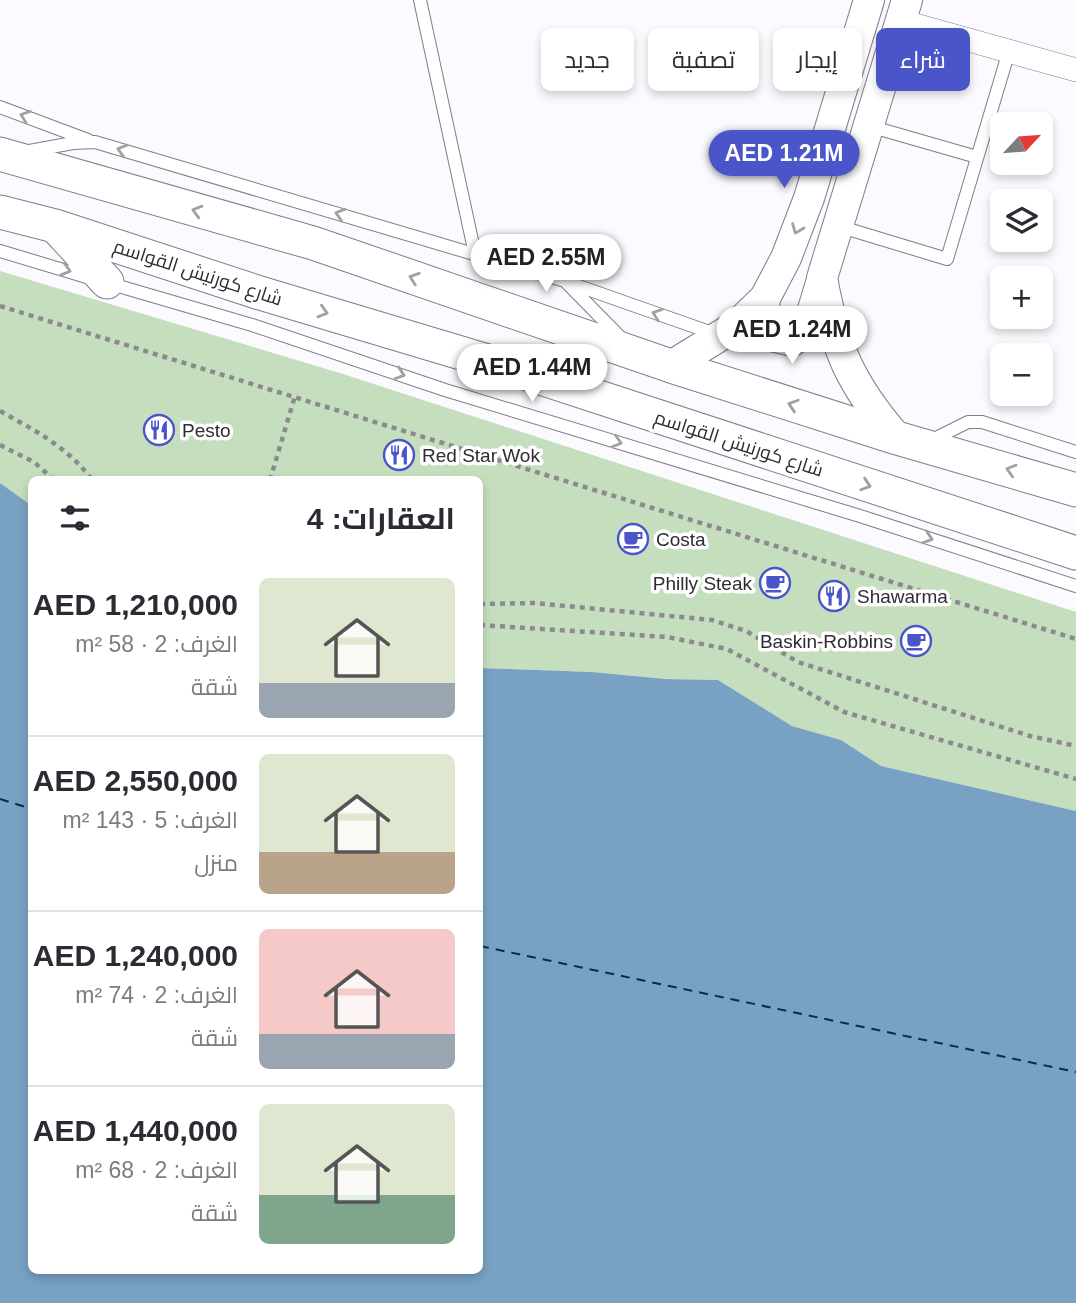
<!DOCTYPE html>
<html lang="ar">
<meta charset="utf-8">
<style>
:root{--surface:#fff;--page:#f2f2f3;--text:#2b2b33;--muted:#7c7c81;--line:#e1e1e2;--accent:#4a55ca}
body{margin:0;font-family:Arial,Cairo,sans-serif;background:var(--page);color:var(--text);direction:rtl;height:100vh;display:flex;flex-direction:column;font-size:26px;white-space:nowrap}
*{box-sizing:border-box;margin:0}
p{font-size:23px;color:var(--muted)}
.icon{flex:none;width:38px;height:38px;fill:none;stroke:currentColor;stroke-width:2;stroke-linecap:round;stroke-linejoin:round}
.map{position:relative;flex:1;overflow:hidden;direction:ltr}
.details{position:absolute;left:28px;top:476px;width:455px;height:798px;display:flex;flex-direction:column;background:var(--surface);border-radius:10px;box-shadow:0 4px 10px #0003;direction:rtl}
.details>*{flex:none}
.top-card{position:absolute;left:504px;top:28px;width:466px;height:63px;direction:rtl;display:flex;gap:14px}
.needle{width:46px;rotate:64deg}
.buttons{position:absolute;left:990px;top:112px;display:grid;gap:14px}
.buttons a{display:grid;place-items:center;width:63px;height:63px;border-radius:10px;background:var(--surface);box-shadow:0 4px 10px #0003;font-size:35px}
.price{position:absolute;translate:-50% -60px;padding:0 16px;border-radius:24px;background:#fff;color:#222;font-size:23px;line-height:46px;filter:drop-shadow(0 2px 4px #0008)}
.price::after{content:'';position:absolute;left:50%;top:42px;width:21px;height:16px;margin-left:-10px;background:inherit;clip-path:polygon(0 0,100% 0,50% 100%)}
.price.current{background:var(--accent);color:#fff}
ul{padding:0;list-style:none}
li{display:flex;align-items:center;gap:21px;height:175px;padding:0 28px}
li+li{border-top:2px solid var(--line)}
li span{display:grid;place-items:center;flex:none;width:196px;height:140px;border-radius:10px;color:#555}
li>.icon{margin-inline-start:auto}
span .icon{width:84px;height:84px;fill:#fffc;stroke-width:1}
li b{font-size:30px}
h2{display:flex;justify-content:space-between;align-items:center;height:84px;padding:0 28px;font-size:30px}
.chip{padding:0 24px;border-radius:10px;background:var(--surface);box-shadow:0 4px 10px #0003;font-size:24px;line-height:63px}
.chip.current{background:var(--accent);color:#fff}
.map>svg:first-child{display:block}
.green{fill:#c5debd}
.water{fill:#79a1c4}
.lines{fill:none;stroke-linecap:round;stroke-linejoin:round}
.ferry{stroke:#0c2c45;stroke-width:2;stroke-dasharray:9 7;stroke-linecap:butt}
.service-casing{stroke:#827b8c;stroke-width:14}
.minor-casing{stroke:#827b8c;stroke-width:24}
.tertiary-casing{stroke:#827b8c;stroke-width:32}
.secondary-casing{stroke:#827b8c;stroke-width:35}
.path{stroke:#8c8a8f;stroke-width:4.5;stroke-dasharray:5 5;stroke-linecap:butt}
.service{stroke:#fff;stroke-width:12}
.minor{stroke:#fff;stroke-width:23}
.tertiary{stroke:#fff;stroke-width:30}
.secondary{stroke:#fff;stroke-width:33}
.oneway{stroke:#a1a0a3}
.labels{text-anchor:middle;stroke-width:7;stroke-linejoin:round;paint-order:stroke}
.street-label{font-size:19px;fill:#2f2c33;stroke:#fff}
.poi-label{font-size:19px;fill:#2f2c33;stroke:#fff;text-anchor:start}
</style>
<div class="map">
<svg width="1076" height="1303" viewBox="0 0 1076 1303">
<rect width="100%" height="100%" fill="#fbfafe"/>
<!-- green -->
<path class="green" d="M0,271L343,374L1076,612V811L881,766L841,740L792,726L718,680L666,679L592,672L480,668V480H32L31,506L0,483Z"/>
<!-- water -->
<path class="water" d="M0,483L32,506V1270H480V668L592,672L666,679L718,680L792,726L841,740L881,766L1076,811V1303H0Z"/>
<g class="lines">
<!-- ferry -->
<g class="ferry">
<path d="M0,799L32,809"/>
<path d="M480,946L1076,1072"/>
</g>
<!-- service casing -->
<g class="service-casing">
<g id="service">
<path d="M420,0L475,254"/>
<path d="M0,107L88,140"/>
<path d="M869,126L977,157"/>
<path d="M24,152L73,143L95,142L565,281L622,339"/>
<path d="M838,226L947,259L1009,51"/>
<path d="M0,251L90,278"/>
<path d="M108,283L252,325L445,390L860,516L1076,586"/>
<path d="M570,283L718,335"/>
<path d="M928,442L968,422H982L1076,452"/>
</g>
</g>
<!-- minor casing -->
<g class="minor-casing">
<path id="minor" d="M901,21L1076,70"/>
</g>
<!-- tertiary casing -->
<g class="tertiary-casing">
<g id="tertiary">
<path d="M765,298L763,316L771,336L792,341C811,328 814,304 821,283"/>
<path d="M671,366L736,326L765,298L786,258L809,198L869,0"/>
<path d="M897,438C850,384 835,348 822,278L907,0"/>
</g>
</g>
<!-- secondary casing -->
<g class="secondary-casing">
<g id="secondary">
<path d="M0,154L313,243L671,366L897,438L1076,490"/>
<path d="M0,212L55,226L260,293L501,365L1076,553"/>
<path d="M57,228L107,282"/>
</g>
</g>
<!-- path -->
<g class="path">
<path d="M0,306L1076,639"/>
<path d="M0,411C34,430 68,447 92,480"/>
<path d="M0,445L34,462L54,480"/>
<path d="M270,480L295,396"/>
<path d="M480,604L535,603L712,620L746,631L798,662L1030,736L1076,746"/>
<path d="M480,625L667,637L727,649L844,712L1076,779"/>
</g>
<!-- service -->
<use href="#service" class="service"/>
<!-- minor -->
<use href="#minor" class="minor"/>
<!-- tertiary -->
<use href="#tertiary" class="tertiary"/>
<!-- secondary -->
<use href="#secondary" class="secondary"/>
</g>
<!-- one-way arrows -->
<defs><path id="oneway-chevron" d="M-2-3.5L2.5 0L-2 3.5" fill="none" stroke-width="1.6" stroke-linecap="round" stroke-linejoin="round" transform="scale(1.75)"/></defs>
<g class="oneway">
<use href="#oneway-chevron" transform="translate(25 116) rotate(-160)"/>
<use href="#oneway-chevron" transform="translate(122 150) rotate(-164)"/>
<use href="#oneway-chevron" transform="translate(197 211) rotate(-164)"/>
<use href="#oneway-chevron" transform="translate(340 214) rotate(-163)"/>
<use href="#oneway-chevron" transform="translate(797 229) rotate(111)"/>
<use href="#oneway-chevron" transform="translate(66 270) rotate(16)"/>
<use href="#oneway-chevron" transform="translate(414 278) rotate(-161)"/>
<use href="#oneway-chevron" transform="translate(323 312) rotate(17)"/>
<use href="#oneway-chevron" transform="translate(657 314) rotate(-161)"/>
<use href="#oneway-chevron" transform="translate(400 374) rotate(18)"/>
<use href="#oneway-chevron" transform="translate(793 405) rotate(-162)"/>
<use href="#oneway-chevron" transform="translate(617 442) rotate(17)"/>
<use href="#oneway-chevron" transform="translate(1011 470) rotate(-164)"/>
<use href="#oneway-chevron" transform="translate(866 485) rotate(18)"/>
<use href="#oneway-chevron" transform="translate(928 538) rotate(18)"/>
</g>
<!-- icons -->
<defs>
<g id="restaurant-ring" transform="scale(1.575)"><circle r="9.5" fill="#fff" stroke="#4a55ca" stroke-width="1.5"/><path d="M-5-6h1v4h1v-4h1v4h1v-4h1v5L-1.5 .5V6h-2V.5L-5-1ZM5-6V6H3V1.5H1.5Q1.5-4 5-6Z" fill="#4a55ca"/></g>
<g id="cafe-ring" transform="scale(1.575)"><circle r="9.5" fill="#fff" stroke="#4a55ca" stroke-width="1.5"/><path d="M-5.5-4.5H6V0H3Q3 3.5 0 3.5H-2.5Q-5.5 3.5-5.5 0ZM3-3.2v2h1.7v-2ZM-6 4.5H4V6H-6Z" fill="#4a55ca"/></g>
</defs>
<g fill-rule="evenodd">
<use href="#restaurant-ring" x="159" y="430"/>
<use href="#restaurant-ring" x="399" y="455"/>
<use href="#cafe-ring" x="633" y="539"/>
<use href="#cafe-ring" x="775" y="583"/>
<use href="#restaurant-ring" x="834" y="596"/>
<use href="#cafe-ring" x="916" y="641"/>
</g>
<g class="labels">
<!-- street labels -->
<g class="street-label">
<text transform="translate(198 272) rotate(18)" y="7">شارع كورنيش القواسم</text>
<text transform="translate(739 443) rotate(18)" y="7">شارع كورنيش القواسم</text>
</g>
<!-- poi labels -->
<g class="poi-label">
<text x="182" y="437">Pesto</text>
<text x="422" y="462">Red Star Wok</text>
<text x="656" y="546">Costa</text>
<text x="752" y="590" text-anchor="end">Philly Steak</text>
<text x="857" y="603">Shawarma</text>
<text x="893" y="648" text-anchor="end">Baskin-Robbins</text>
</g>
</g>
</svg>
<div class="buttons">
<a><svg class="needle" viewBox="-14 -14 28 28"><path d="M0-13l5 13h-10z" fill="#e53935"/><path d="M0 13l5-13h-10z" fill="#7c7c81"/></svg></a>
<a><svg class="icon" aria-label="layers" viewBox="0 0 24 24"><path d="M12 4l9 5-9 5-9-5zM3 14l9 5 9-5"/></svg></a>
<a>+</a>
<a>−</a>
</div>
<b class="price current" style="left:784px;top:190px">AED 1.21M</b>
<b class="price" style="left:546px;top:294px">AED 2.55M</b>
<b class="price" style="left:792px;top:366px">AED 1.24M</b>
<b class="price" style="left:532px;top:404px">AED 1.44M</b>
<div class="top-card">
<a class="chip current">شراء</a>
<a class="chip">إيجار</a>
<a class="chip">تصفية</a>
<a class="chip">جديد</a>
</div>
<section class="details">
<h2>العقارات: 4<svg class="icon" aria-label="filters" viewBox="0 0 24 24"><path d="M4 7h16M4 17h16"/><circle cx="9" cy="7" r="2"/><circle cx="15" cy="17" r="2"/></svg></h2>
<ul>
<li><span style="background:linear-gradient(#dfe7d0 75%,#9aa5b1 0)"><svg class="icon" aria-label="home" viewBox="0 0 24 24"><path d="M3 11l9-7 9 7M6 9v11h12V9"/></svg></span><div><b>AED 1,210,000</b><p>الغرف: 2 · 58 m²</p><p>شقة</p></div></li>
<li><span style="background:linear-gradient(#dfe7d0 70%,#b9a48a 0)"><svg class="icon" aria-label="home" viewBox="0 0 24 24"><path d="M3 11l9-7 9 7M6 9v11h12V9"/></svg></span><div><b>AED 2,550,000</b><p>الغرف: 5 · 143 m²</p><p>منزل</p></div></li>
<li><span style="background:linear-gradient(#f6c9c9 75%,#9aa5b1 0)"><svg class="icon" aria-label="home" viewBox="0 0 24 24"><path d="M3 11l9-7 9 7M6 9v11h12V9"/></svg></span><div><b>AED 1,240,000</b><p>الغرف: 2 · 74 m²</p><p>شقة</p></div></li>
<li><span style="background:linear-gradient(#dfe7d0 65%,#7fa58c 0)"><svg class="icon" aria-label="home" viewBox="0 0 24 24"><path d="M3 11l9-7 9 7M6 9v11h12V9"/></svg></span><div><b>AED 1,440,000</b><p>الغرف: 2 · 68 m²</p><p>شقة</p></div></li>
</ul>
</section>
</div>
